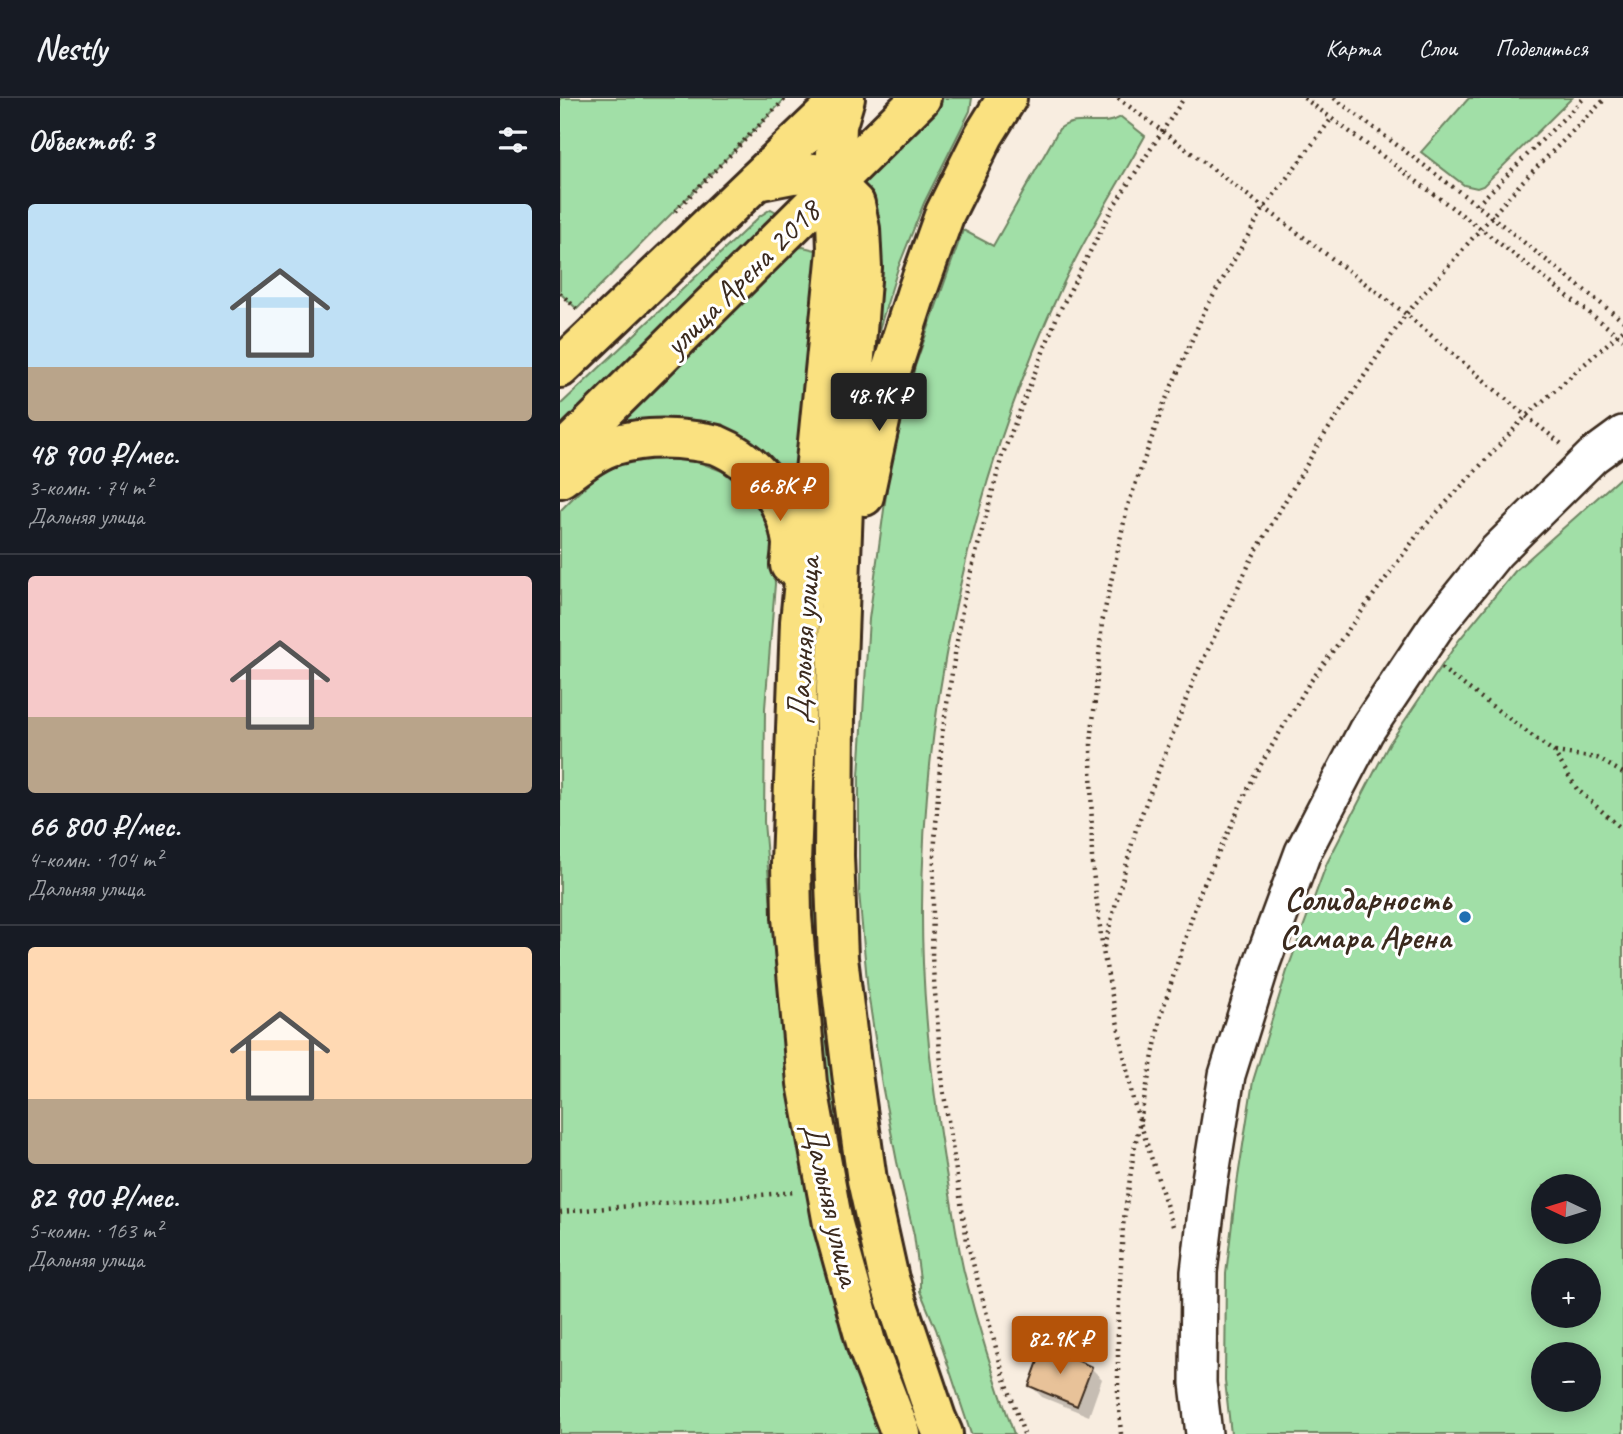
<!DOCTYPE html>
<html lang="ru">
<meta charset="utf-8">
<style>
:root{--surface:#171b24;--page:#242831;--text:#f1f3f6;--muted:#9ea1a6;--line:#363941;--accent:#b45309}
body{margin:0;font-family:Caveat,sans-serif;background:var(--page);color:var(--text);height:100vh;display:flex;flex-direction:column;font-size:26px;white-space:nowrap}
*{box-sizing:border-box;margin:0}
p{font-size:23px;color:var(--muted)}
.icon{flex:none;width:38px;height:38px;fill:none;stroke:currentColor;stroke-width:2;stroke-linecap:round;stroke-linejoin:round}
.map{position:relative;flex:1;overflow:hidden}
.sheet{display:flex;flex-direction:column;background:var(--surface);width:560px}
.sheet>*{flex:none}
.needle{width:46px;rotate:274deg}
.fabs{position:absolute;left:971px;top:1076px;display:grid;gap:14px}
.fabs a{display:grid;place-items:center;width:70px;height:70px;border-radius:50%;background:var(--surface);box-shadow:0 4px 18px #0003;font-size:35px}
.price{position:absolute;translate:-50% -60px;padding:0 16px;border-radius:7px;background:var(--accent);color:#fff;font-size:23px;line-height:46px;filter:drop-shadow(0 2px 4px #0008)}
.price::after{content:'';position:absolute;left:50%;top:42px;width:21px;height:16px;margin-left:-10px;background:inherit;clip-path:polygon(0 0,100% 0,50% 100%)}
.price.active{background:#222;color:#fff}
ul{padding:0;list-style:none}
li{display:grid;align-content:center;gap:14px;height:371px;padding:0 28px}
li+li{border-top:2px solid var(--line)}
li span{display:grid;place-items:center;height:217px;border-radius:7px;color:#555}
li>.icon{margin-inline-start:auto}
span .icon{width:126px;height:126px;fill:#fffc;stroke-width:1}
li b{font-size:30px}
h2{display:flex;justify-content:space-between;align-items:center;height:84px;padding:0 28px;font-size:30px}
header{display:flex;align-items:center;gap:42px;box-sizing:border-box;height:98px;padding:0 35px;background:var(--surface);border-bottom:2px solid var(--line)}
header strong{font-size:33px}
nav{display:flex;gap:38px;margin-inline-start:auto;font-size:24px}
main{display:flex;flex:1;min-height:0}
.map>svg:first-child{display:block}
.green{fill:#a1dfa7;stroke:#6e8462;stroke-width:2;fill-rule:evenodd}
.shadow{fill:#0003}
.building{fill:#e8c299;stroke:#3b2a1e;stroke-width:2}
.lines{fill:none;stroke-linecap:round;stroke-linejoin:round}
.minor-casing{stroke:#3b2a1e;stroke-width:40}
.major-casing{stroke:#3b2a1e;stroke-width:44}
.path{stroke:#3b2a1e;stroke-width:4.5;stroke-dasharray:2 5;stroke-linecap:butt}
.minor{stroke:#fff;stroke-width:35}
.major{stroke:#fae180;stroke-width:38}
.poi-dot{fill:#1f6fb2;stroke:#fff;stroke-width:2.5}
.labels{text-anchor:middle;stroke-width:6;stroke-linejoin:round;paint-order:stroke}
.street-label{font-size:33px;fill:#3b2a1e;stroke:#fff}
.poi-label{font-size:33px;font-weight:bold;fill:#3b2a1e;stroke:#fff;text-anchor:end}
</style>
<header>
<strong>Nestly</strong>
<nav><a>Карта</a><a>Слои</a><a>Поделиться</a></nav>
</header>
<main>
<section class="sheet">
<h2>Объектов: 3<svg class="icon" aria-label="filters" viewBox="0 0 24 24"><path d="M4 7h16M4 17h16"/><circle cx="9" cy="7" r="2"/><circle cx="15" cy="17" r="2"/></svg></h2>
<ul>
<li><span style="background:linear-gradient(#bfe0f5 75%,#b9a48a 0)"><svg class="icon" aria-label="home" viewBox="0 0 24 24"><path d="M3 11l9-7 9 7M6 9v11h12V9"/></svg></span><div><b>48 900 ₽/мес.</b><p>3-комн. · 74 m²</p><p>Дальняя улица</p></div></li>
<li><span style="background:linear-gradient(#f6c9c9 65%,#b9a48a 0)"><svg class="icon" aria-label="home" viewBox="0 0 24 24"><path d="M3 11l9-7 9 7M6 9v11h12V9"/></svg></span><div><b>66 800 ₽/мес.</b><p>4-комн. · 104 m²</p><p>Дальняя улица</p></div></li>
<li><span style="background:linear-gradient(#ffd9b3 70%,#b9a48a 0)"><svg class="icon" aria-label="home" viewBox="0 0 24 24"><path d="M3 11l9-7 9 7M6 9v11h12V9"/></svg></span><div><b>82 900 ₽/мес.</b><p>5-комн. · 163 m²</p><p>Дальняя улица</p></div></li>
</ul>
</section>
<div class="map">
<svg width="1063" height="1336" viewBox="0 0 1063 1336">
<rect width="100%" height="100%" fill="#f8ede0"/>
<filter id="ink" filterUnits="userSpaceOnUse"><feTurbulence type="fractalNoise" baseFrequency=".0143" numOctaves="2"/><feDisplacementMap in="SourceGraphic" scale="14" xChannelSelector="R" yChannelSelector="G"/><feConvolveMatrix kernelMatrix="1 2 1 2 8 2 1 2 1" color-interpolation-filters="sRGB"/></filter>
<g filter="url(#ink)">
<!-- green -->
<g class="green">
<path d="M0,0H226L17,211L0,195Z"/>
<path d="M381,0H412L410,13L364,105L338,170L311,258L301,87L305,79Z"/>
<path d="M909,0H1012L923,88L917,90L904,87L861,54Z"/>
<path d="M561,19L585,38C558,87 527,135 503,186C407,390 354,639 363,865C366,938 375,1008 387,1080C393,1111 397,1143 404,1174C418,1229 435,1283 454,1336H411L376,1231L360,1193V1181L354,1137L337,1064L322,987L308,894L299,794V678L309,521L329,375L355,268L403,132L433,148L499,31C518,16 541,31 561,19Z"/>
<path d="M211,111L220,116L0,338V307L200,118Z"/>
<path d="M243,149L260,153L244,382L225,389L63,327L61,324L236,150Z"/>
<path d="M286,153L258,781L371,1336H358L307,1193L273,1041L248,832L246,623Z"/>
<path d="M99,358L133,362L162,373L187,392L202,413L212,438L215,486L205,610L204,724L213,830L224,931L325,1336H0V413C19,393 39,373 66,364C77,361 89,360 99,358Z"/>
<path d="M1063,377V1336H671L665,1283L666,1176L676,1092L693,983L727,873L767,765L829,646L899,542L956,472ZM984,1088H1029V1134H984ZM984,1172H1029V1218H984ZM984,1256H1029V1302H984Z"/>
</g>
<!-- shadow -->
<path class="shadow" d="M531,1270L542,1281L529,1318L482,1299L471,1288Z"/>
<!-- building -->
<path class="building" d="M484,1247L532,1269L517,1308L469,1288Z"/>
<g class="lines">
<!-- minor casing -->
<g class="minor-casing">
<path id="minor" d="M644,1336L638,1285L639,1174L649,1088L667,977L702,865L743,754L806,633L877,527L936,454L1033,358L1063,336"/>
</g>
<!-- major casing -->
<g class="major-casing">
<g id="major">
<path d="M285,0L277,27L275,86L277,153L240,524L231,765L232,819L247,985L273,1126L307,1248L341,1336"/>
<path d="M196,83L232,76L255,75L275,86L295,106L300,131L302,170L283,409L275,615L274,758L278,860L293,983L307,1082L329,1181L376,1320L383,1336"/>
<path d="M0,270L283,0"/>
<path d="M0,357L361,0"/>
<path d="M0,380C17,368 36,352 55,347C82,339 108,339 135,343C142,344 150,345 157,347C196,363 227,403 232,445C232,452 231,460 230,467"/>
<path d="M304,398L330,276L356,196L385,115L424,37L447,0"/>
</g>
</g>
<!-- path -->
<g class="path">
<path d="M558,0L846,216L966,318L1003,347"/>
<path d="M744,0L921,131L1063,241"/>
<path d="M774,0L917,107L1063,223"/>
<path d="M917,107L1024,0"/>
<path d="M115,113L226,0"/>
<path d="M0,195L17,211"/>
<path d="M881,570L994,654L1017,691L1063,732"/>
<path d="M995,654L1037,660L1063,675"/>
<path d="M544,849L576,731L634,581L693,458L761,342L846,216L962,84L1046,0"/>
<path d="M0,1114L236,1094"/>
<path d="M613,1128L573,1002L543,853L532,766L531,646L542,525L567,410L603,308L645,212L704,110L772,20"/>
<path d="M464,1336L442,1272L407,1143L383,990L372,859L374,757L382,637L404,500L442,358L498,216L553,109L624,0"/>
<path d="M561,1336L558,1299V1222L563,1128L574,1053L601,917L639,797L694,678L748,587L861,432L966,318L1063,232"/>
</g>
<!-- minor -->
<use href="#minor" class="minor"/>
<!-- major -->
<use href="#major" class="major"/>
</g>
</g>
<!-- markers -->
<circle class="poi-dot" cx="905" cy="819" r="7"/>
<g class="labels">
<!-- street labels -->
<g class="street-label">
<text transform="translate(181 179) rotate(-45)" y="12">улица Арена 2018</text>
<text transform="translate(242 542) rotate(-86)" y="12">Дальняя улица</text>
<text transform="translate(273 1106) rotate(77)" y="12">Дальняя улица</text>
</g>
<!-- poi labels -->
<g class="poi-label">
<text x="891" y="812">Солидарность<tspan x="891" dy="38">Самара Арена</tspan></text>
</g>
</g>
</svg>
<div class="fabs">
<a><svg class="needle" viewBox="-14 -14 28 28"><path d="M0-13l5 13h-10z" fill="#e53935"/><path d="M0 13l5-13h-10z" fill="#9ea1a6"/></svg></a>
<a>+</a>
<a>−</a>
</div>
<b class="price active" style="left:319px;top:335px">48.9K ₽</b>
<b class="price" style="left:220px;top:425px">66.8K ₽</b>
<b class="price" style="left:500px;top:1278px">82.9K ₽</b>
</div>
</main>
